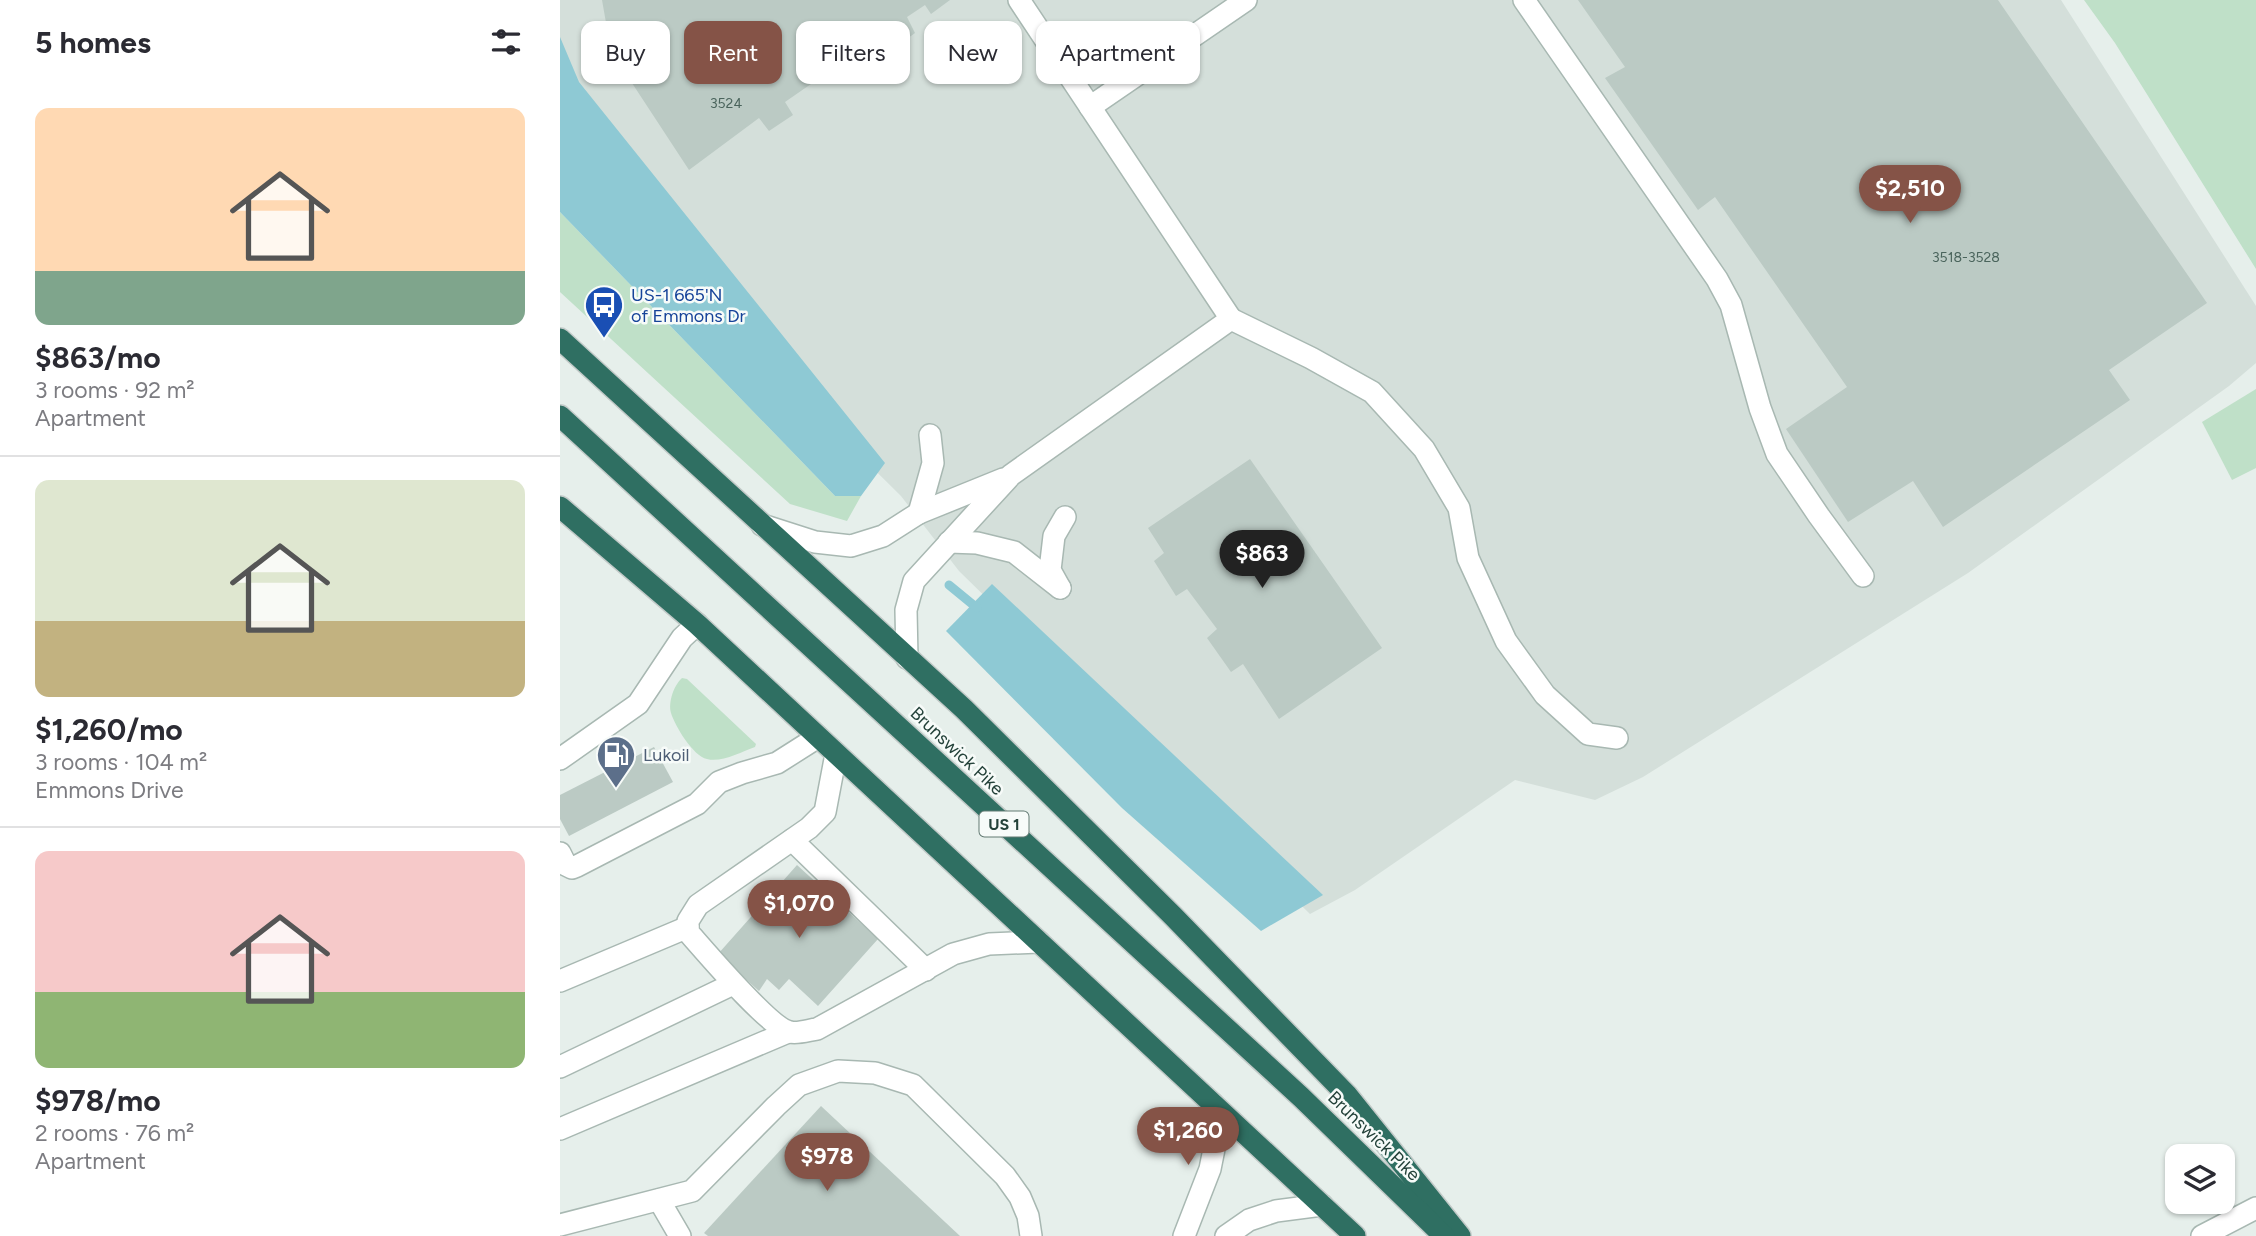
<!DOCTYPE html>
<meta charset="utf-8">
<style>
:root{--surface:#fff;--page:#f2f2f3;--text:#2b2b33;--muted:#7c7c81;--line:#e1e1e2;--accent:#855347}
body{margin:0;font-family:Figtree,sans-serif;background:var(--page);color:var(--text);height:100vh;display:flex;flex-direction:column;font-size:26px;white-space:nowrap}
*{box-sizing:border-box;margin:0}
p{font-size:23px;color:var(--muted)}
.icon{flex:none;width:38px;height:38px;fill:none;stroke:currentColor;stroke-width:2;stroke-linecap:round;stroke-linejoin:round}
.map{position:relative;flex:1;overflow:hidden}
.panel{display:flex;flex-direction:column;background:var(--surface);width:560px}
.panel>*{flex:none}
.guide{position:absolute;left:21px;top:21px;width:665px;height:63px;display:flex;gap:14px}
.buttons{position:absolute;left:1605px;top:1144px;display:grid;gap:14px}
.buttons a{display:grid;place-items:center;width:70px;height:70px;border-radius:14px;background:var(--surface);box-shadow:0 2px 5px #0004;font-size:35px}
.price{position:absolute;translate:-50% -60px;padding:0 16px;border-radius:24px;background:var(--accent);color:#fff;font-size:23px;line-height:46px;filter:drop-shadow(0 2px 4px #0008)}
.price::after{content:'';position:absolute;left:50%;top:42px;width:21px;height:16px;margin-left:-10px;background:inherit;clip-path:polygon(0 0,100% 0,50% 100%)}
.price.active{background:#222;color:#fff}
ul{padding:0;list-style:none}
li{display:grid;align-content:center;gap:14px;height:371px;padding:0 35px}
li+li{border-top:2px solid var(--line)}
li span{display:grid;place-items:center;height:217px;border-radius:14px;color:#555}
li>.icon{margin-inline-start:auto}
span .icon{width:126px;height:126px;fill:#fffc;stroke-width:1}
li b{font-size:30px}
h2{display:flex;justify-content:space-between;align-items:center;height:84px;padding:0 35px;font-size:30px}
.chip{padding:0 24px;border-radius:14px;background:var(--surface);box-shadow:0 2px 5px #0004;font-size:24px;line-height:63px}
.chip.active{background:var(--accent);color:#fff}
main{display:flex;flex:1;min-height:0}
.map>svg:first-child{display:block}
.built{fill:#d4dfda}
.green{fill:#bfe0c8}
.water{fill:#8ec9d4}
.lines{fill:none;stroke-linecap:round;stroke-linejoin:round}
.stream{stroke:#8ec9d4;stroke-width:9}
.building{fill:#bbcac4}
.minor-casing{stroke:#a8b8b2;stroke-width:24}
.highway-casing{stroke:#c2cac8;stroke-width:24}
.minor{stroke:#fff;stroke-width:21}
.highway{stroke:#2f6f62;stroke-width:21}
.labels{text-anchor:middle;stroke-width:5;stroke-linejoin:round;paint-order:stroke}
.number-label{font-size:14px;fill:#4a645c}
.shield{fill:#f7fbf9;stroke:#637a73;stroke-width:2}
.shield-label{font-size:16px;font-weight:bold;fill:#24423a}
.transit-label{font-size:18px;fill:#164399;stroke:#f7fbf9;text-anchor:start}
.street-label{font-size:18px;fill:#24423a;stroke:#f7fbf9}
.service-label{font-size:18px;fill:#4e5e75;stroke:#f7fbf9;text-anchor:start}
</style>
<main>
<section class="panel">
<h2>5 homes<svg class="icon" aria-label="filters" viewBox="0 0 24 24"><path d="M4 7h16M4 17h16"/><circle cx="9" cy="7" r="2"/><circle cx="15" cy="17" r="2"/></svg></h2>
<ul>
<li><span style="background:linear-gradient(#ffd9b3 75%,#7fa58c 0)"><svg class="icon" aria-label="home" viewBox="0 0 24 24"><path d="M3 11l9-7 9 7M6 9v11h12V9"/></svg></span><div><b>$863/mo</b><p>3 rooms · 92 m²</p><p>Apartment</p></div></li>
<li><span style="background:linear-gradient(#dfe7d0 65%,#c2b280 0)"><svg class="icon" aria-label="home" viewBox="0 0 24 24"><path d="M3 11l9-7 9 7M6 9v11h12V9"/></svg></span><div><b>$1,260/mo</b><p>3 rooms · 104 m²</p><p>Emmons Drive</p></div></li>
<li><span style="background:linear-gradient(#f6c9c9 65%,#8fb573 0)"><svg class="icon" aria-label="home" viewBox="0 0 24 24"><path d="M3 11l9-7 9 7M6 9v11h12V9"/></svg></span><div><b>$978/mo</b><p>2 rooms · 76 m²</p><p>Apartment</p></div></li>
</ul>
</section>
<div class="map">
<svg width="1696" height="1236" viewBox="0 0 1696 1236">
<rect width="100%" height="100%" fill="#e6efeb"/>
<!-- built -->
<path class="built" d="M0,0H1501L1696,306V363L1669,386L1408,573L1083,777L1035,800L955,780L795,890L750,914L399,571L341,496L78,236L0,148Z"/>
<!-- green -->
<g class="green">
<path d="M1524,0H1696V269L1555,43Z"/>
<path d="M0,212L275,496H301L287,521L230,504L0,292Z"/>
<path d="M1696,389V468L1672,480L1642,422Z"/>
<path d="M122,678L127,679L196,744L195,747C181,752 161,763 147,759C133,756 115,726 111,713C108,702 114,685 122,678Z"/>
</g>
<!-- water -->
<g class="water">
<path d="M0,37L19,82L325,463L301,496H275L0,212Z"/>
<path d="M432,584L763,895L701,931L562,808L386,631Z"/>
</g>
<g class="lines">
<!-- stream -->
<path class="stream" d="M389,585L417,608"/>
</g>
<!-- building -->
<g class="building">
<path d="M42,0H390L371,14L365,5L347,17L355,33L329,52L316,39L225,102L233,115L209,131L199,118L129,170L51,51Z"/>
<path d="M1018,0H1438L1647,303L1549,370L1570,400L1383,527L1353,481L1288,522L1226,429L1287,387L1155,197L1138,210L1045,78L1065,67Z"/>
<path d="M690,459L822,648L719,719L683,664L671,672L647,638L657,629L627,589L616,596L594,561L604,553L588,528Z"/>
<path d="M94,747L113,782L9,836L0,819V795Z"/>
<path d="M237,865L318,939L258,1006L229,979L219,990L207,979L199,991L158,954Z"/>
<path d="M261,1106L400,1236H148L144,1233Z"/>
</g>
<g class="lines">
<!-- minor casing -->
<g class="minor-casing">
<g id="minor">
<path d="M964,0L1157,279L1171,305L1200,408L1217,454L1259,516L1303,576"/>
<path d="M530,107L686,0"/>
<path d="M671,319L751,358L812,392L864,449L899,508L908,558L946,641L985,695L1028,734L1057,738"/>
<path d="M359,513L373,463L370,435"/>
<path d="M202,525L255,542L291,546L323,536L359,513L443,479"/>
<path d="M389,542L417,543L454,552L500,588"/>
<path d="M500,588L490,570L494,536L505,517"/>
<path d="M347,658L346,610L354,581L451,475L671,319L459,0"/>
<path d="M276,754L265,812L249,828L138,905L128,921V932C144,950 210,1028 230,1032C238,1034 249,1030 257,1029L393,954L429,944L479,942"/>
<path d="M0,759L78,704L122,638L137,624"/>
<path d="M232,840L366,970"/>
<path d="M0,853L6,865L12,868L17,866L137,804L159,782L182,773L217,763L258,737"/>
<path d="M0,981L128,927"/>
<path d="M0,1067L173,984"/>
<path d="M0,1129L228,1032"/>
<path d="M99,1200L120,1236"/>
<path d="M0,1225L132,1191L216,1106L239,1085L278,1071L315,1073L353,1085L445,1176L460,1197L468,1216L471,1236"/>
<path d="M624,1236L650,1169L654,1149L652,1103"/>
<path d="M666,1236L689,1220L716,1211L762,1205"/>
<path d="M1642,1236L1696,1208"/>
</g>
</g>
<!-- highway casing -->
<g class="highway-casing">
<g id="highway">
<path d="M0,339L404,709L613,916L787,1095L900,1236"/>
<path d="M0,416L741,1097L884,1236"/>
<path d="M0,507L137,624L795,1236"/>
</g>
</g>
<!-- minor -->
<use href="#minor" class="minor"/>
<!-- highway -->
<use href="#highway" class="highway"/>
</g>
<!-- icons -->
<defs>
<g id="bus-pin" transform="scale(2.0125)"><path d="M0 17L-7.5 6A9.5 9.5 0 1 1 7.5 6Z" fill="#1a4fb4" stroke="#f7fbf9"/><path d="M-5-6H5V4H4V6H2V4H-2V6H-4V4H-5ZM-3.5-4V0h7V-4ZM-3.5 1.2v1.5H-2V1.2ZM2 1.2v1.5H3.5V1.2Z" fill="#fff"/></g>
<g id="fuel-pin" transform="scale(2.0125)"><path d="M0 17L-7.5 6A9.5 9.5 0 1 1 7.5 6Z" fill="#5c6f8a" stroke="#f7fbf9"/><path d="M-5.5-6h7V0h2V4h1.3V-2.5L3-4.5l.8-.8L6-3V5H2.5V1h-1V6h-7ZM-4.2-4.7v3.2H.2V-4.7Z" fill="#fff"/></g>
</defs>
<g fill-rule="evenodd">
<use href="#bus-pin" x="44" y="305"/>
<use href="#fuel-pin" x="56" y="755"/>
</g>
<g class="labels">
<!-- number labels -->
<g class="number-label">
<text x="166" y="108">3524</text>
<text x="1406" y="262">3518-3528</text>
</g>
<!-- shield labels -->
<rect class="shield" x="419.5" y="811.5" width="49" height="25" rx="5"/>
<g class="shield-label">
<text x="444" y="830">US 1</text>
</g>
<!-- transit labels -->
<g class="transit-label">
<text x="71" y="301">US-1 665'N<tspan x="71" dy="21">of Emmons Dr</tspan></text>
</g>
<!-- street labels -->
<g class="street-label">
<text transform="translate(397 751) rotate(43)" y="6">Brunswick Pike</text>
<text transform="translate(814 1136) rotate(44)" y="6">Brunswick Pike</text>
</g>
<!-- service labels -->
<g class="service-label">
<text x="83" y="761">Lukoil</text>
</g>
</g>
</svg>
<div class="buttons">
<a><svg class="icon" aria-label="layers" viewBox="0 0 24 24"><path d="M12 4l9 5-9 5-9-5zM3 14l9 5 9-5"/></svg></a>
</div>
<b class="price" style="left:1350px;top:225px">$2,510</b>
<b class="price active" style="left:702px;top:590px">$863</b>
<b class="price" style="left:239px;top:940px">$1,070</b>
<b class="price" style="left:628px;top:1167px">$1,260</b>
<b class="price" style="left:267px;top:1193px">$978</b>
<div class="guide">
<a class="chip">Buy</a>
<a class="chip active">Rent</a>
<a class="chip">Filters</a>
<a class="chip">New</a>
<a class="chip">Apartment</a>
</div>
</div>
</main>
